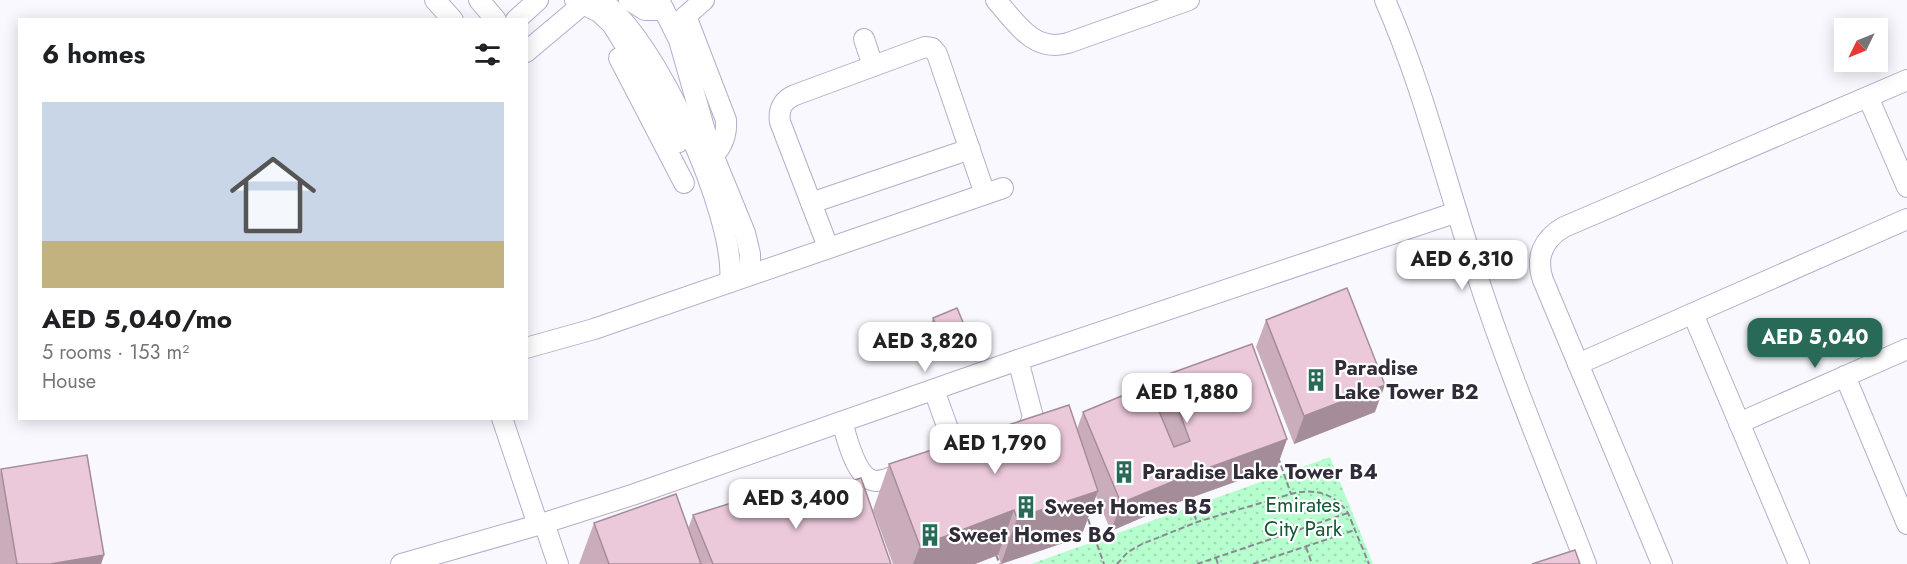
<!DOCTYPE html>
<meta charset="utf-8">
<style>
:root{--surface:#fff;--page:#f6f6f6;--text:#202124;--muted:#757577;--accent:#296957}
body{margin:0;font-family:Jost,sans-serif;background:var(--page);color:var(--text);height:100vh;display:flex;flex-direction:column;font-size:22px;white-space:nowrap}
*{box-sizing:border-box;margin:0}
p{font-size:20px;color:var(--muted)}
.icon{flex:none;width:33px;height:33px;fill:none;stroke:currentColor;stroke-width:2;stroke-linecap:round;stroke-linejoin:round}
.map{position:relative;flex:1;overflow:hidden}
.drawer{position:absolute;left:18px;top:18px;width:510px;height:402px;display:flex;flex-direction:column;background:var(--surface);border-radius:0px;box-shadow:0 3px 15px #0003}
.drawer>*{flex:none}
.needle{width:39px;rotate:227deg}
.controls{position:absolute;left:1834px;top:18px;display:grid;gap:12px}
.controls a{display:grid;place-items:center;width:54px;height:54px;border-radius:0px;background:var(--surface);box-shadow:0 3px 15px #0003;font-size:30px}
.price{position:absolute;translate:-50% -51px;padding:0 14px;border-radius:12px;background:#fff;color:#222;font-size:20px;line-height:39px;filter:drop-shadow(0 2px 3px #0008)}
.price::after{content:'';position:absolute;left:50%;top:36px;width:18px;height:14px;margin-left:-9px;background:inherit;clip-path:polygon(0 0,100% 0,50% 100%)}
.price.active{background:var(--accent);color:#fff}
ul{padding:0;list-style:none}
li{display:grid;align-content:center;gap:12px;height:318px;padding:0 24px}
li span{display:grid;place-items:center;height:186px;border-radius:0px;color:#555}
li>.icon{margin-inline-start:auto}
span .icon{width:108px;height:108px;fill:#fffc;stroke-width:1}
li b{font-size:26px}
h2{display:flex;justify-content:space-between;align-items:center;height:72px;padding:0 24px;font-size:26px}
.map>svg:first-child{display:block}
.green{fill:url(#green-dots)}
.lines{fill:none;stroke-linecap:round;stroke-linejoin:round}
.minor-casing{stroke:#b5adcc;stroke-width:22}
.path{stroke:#8c8993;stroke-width:2;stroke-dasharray:6 3;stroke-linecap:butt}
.minor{stroke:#fff;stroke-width:20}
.wall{fill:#caadbb}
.shaded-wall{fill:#a48d99}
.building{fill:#ebc9da;stroke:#a48d99;stroke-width:1.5}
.labels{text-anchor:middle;stroke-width:4.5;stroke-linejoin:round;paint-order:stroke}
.poi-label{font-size:21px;font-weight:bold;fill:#302c39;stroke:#fff;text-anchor:start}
.park-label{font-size:21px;fill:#115a34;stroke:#fff}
</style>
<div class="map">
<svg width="1907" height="564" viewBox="0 0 1907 564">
<defs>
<pattern id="green-dots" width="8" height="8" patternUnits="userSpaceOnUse" patternTransform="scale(1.5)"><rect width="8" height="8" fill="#b7fecf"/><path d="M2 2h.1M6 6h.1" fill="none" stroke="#9edab2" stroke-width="1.8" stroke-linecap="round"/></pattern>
</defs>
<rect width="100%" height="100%" fill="#f9f8fe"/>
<!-- green -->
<path class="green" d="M1330,457L1373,564H1031Z"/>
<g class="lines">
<!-- minor casing -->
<g class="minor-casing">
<g id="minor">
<path d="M435,0L453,20"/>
<path d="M479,0L496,20"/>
<path d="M575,0L599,12L612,24L646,79L679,142"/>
<path d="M600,0C655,35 737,218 730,282"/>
<path d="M629,0L645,10H664"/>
<path d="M659,0L679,40L709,145L745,233L750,254V275"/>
<path d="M996,0C1016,23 1034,53 1068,43L1189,0"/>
<path d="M1385,0C1424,89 1446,183 1477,275C1509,373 1549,468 1586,564"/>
<path d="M686,16L726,120C727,135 723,146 713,156"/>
<path d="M516,20L538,0"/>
<path d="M677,24L704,0"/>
<path d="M864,39L873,66"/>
<path d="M526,52L583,4"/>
<path d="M619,58L684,183"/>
<path d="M1868,97L1907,187"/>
<path d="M811,203L970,149"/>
<path d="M828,247L780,122C778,109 783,100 795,95L925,47L932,48L937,54L985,194"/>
<path d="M1693,314L1799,564"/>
<path d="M526,348L594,329L1003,188"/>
<path d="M1578,364L1907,219"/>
<path d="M1845,376L1907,524"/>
<path d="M934,390L957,454"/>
<path d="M502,418L538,525"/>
<path d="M842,422C847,438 856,480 876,481C886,481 898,474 908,471"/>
<path d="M1739,423L1907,349"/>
<path d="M1018,434L1028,429L1033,417L1018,360"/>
<path d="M544,523L558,564"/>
<path d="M401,564L538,525L632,495L1018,360L1457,212"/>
<path d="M1662,564L1543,280C1535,257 1543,239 1564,227L1907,80"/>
</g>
</g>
<!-- path -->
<g class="path">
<path d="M1278,457L1291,494"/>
<path d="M1188,497L1197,522"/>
<path d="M1088,519L1104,564"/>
<path d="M1306,547L1312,564"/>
<path d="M996,555L1000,564"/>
<path d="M1216,558L1218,564"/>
<path d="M1117,564L1128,552L1142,544L1197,522L1291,494C1315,488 1334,493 1348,513L1369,564"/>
<path d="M1197,564L1348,513"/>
<path d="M1253,564L1355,530"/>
</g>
<!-- minor -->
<use href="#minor" class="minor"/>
</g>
<!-- wall -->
<g class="wall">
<path d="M933,318L968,334L964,344L940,355L929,329Z"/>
<path d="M1266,320L1375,412L1294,444L1256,347Z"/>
<path d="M1166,375L1287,439L1277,467L1176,503L1111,531L1096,496L1081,537L1001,564L998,555L975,564H893L873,510L889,464L1077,429L1083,412L1160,414L1156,403Z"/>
<path d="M1,469L104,555L101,564H0V473Z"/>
<path d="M693,515L891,564H579L594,523L688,529Z"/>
</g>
<!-- shaded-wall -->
<g class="shaded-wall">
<path d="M968,334L964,344L940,355L944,344Z"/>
<path d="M1385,385L1375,412L1294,444L1304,416Z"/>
<path d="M1287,439L1277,467L1176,503L1111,531L1121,503L1186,476Z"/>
<path d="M1098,491L1081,537L1001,564L1017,518Z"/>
<path d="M1014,510L998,555L975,564H913L920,546Z"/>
<path d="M104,555L101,564H50Z"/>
</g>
<!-- building -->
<g class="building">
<path d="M1347,288L1385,385L1304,416L1266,320Z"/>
<path d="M957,308L968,334L944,344L933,318Z"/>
<path d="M1252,344L1287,439L1186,476L1121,503L1083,412L1148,385L1174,447L1190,441L1166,375Z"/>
<path d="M1069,405L1098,491L1017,518L1014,510L920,546L889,464Z"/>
<path d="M87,455L104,555L50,564H17L1,469Z"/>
<path d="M861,478L891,564H713L693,515L773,490L778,505Z"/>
<path d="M676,494L701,564H609L594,523Z"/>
<path d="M1575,550L1580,564H1532Z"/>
</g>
<!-- icons -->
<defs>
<g id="building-bare" transform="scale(1.8)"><path d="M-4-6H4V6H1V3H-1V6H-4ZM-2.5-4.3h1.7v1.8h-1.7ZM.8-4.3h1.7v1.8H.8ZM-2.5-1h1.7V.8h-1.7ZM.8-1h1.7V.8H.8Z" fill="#296957" stroke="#fff" stroke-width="2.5" paint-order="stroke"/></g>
</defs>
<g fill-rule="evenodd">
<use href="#building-bare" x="1316" y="380"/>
<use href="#building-bare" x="1124" y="472"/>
<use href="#building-bare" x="1026" y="507"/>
<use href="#building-bare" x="930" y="535"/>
</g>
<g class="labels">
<!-- poi labels -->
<g class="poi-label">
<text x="1334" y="375">Paradise<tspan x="1334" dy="24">Lake Tower B2</tspan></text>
<text x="1142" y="479">Paradise Lake Tower B4</text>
<text x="1044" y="514">Sweet Homes B5</text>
<text x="948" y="542">Sweet Homes B6</text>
</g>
<!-- park labels -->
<g class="park-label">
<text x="1303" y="512">Emirates<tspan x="1303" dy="24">City Park</tspan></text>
</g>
</g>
</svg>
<div class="controls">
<a><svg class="needle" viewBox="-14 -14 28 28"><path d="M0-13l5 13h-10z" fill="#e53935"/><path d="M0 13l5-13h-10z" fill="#757577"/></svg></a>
</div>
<b class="price" style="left:1462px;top:291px">AED 6,310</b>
<b class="price active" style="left:1815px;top:369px">AED 5,040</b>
<b class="price" style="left:925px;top:373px">AED 3,820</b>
<b class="price" style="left:1187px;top:424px">AED 1,880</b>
<b class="price" style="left:995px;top:475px">AED 1,790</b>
<b class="price" style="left:796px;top:530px">AED 3,400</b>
<section class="drawer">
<h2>6 homes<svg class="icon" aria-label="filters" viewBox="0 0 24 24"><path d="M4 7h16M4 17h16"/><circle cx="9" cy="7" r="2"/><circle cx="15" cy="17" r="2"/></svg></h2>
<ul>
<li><span style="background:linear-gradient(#c9d6e8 75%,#c2b280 0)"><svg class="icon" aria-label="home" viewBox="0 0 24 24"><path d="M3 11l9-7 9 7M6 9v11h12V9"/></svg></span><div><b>AED 5,040/mo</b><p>5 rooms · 153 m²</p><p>House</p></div></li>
</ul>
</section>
</div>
